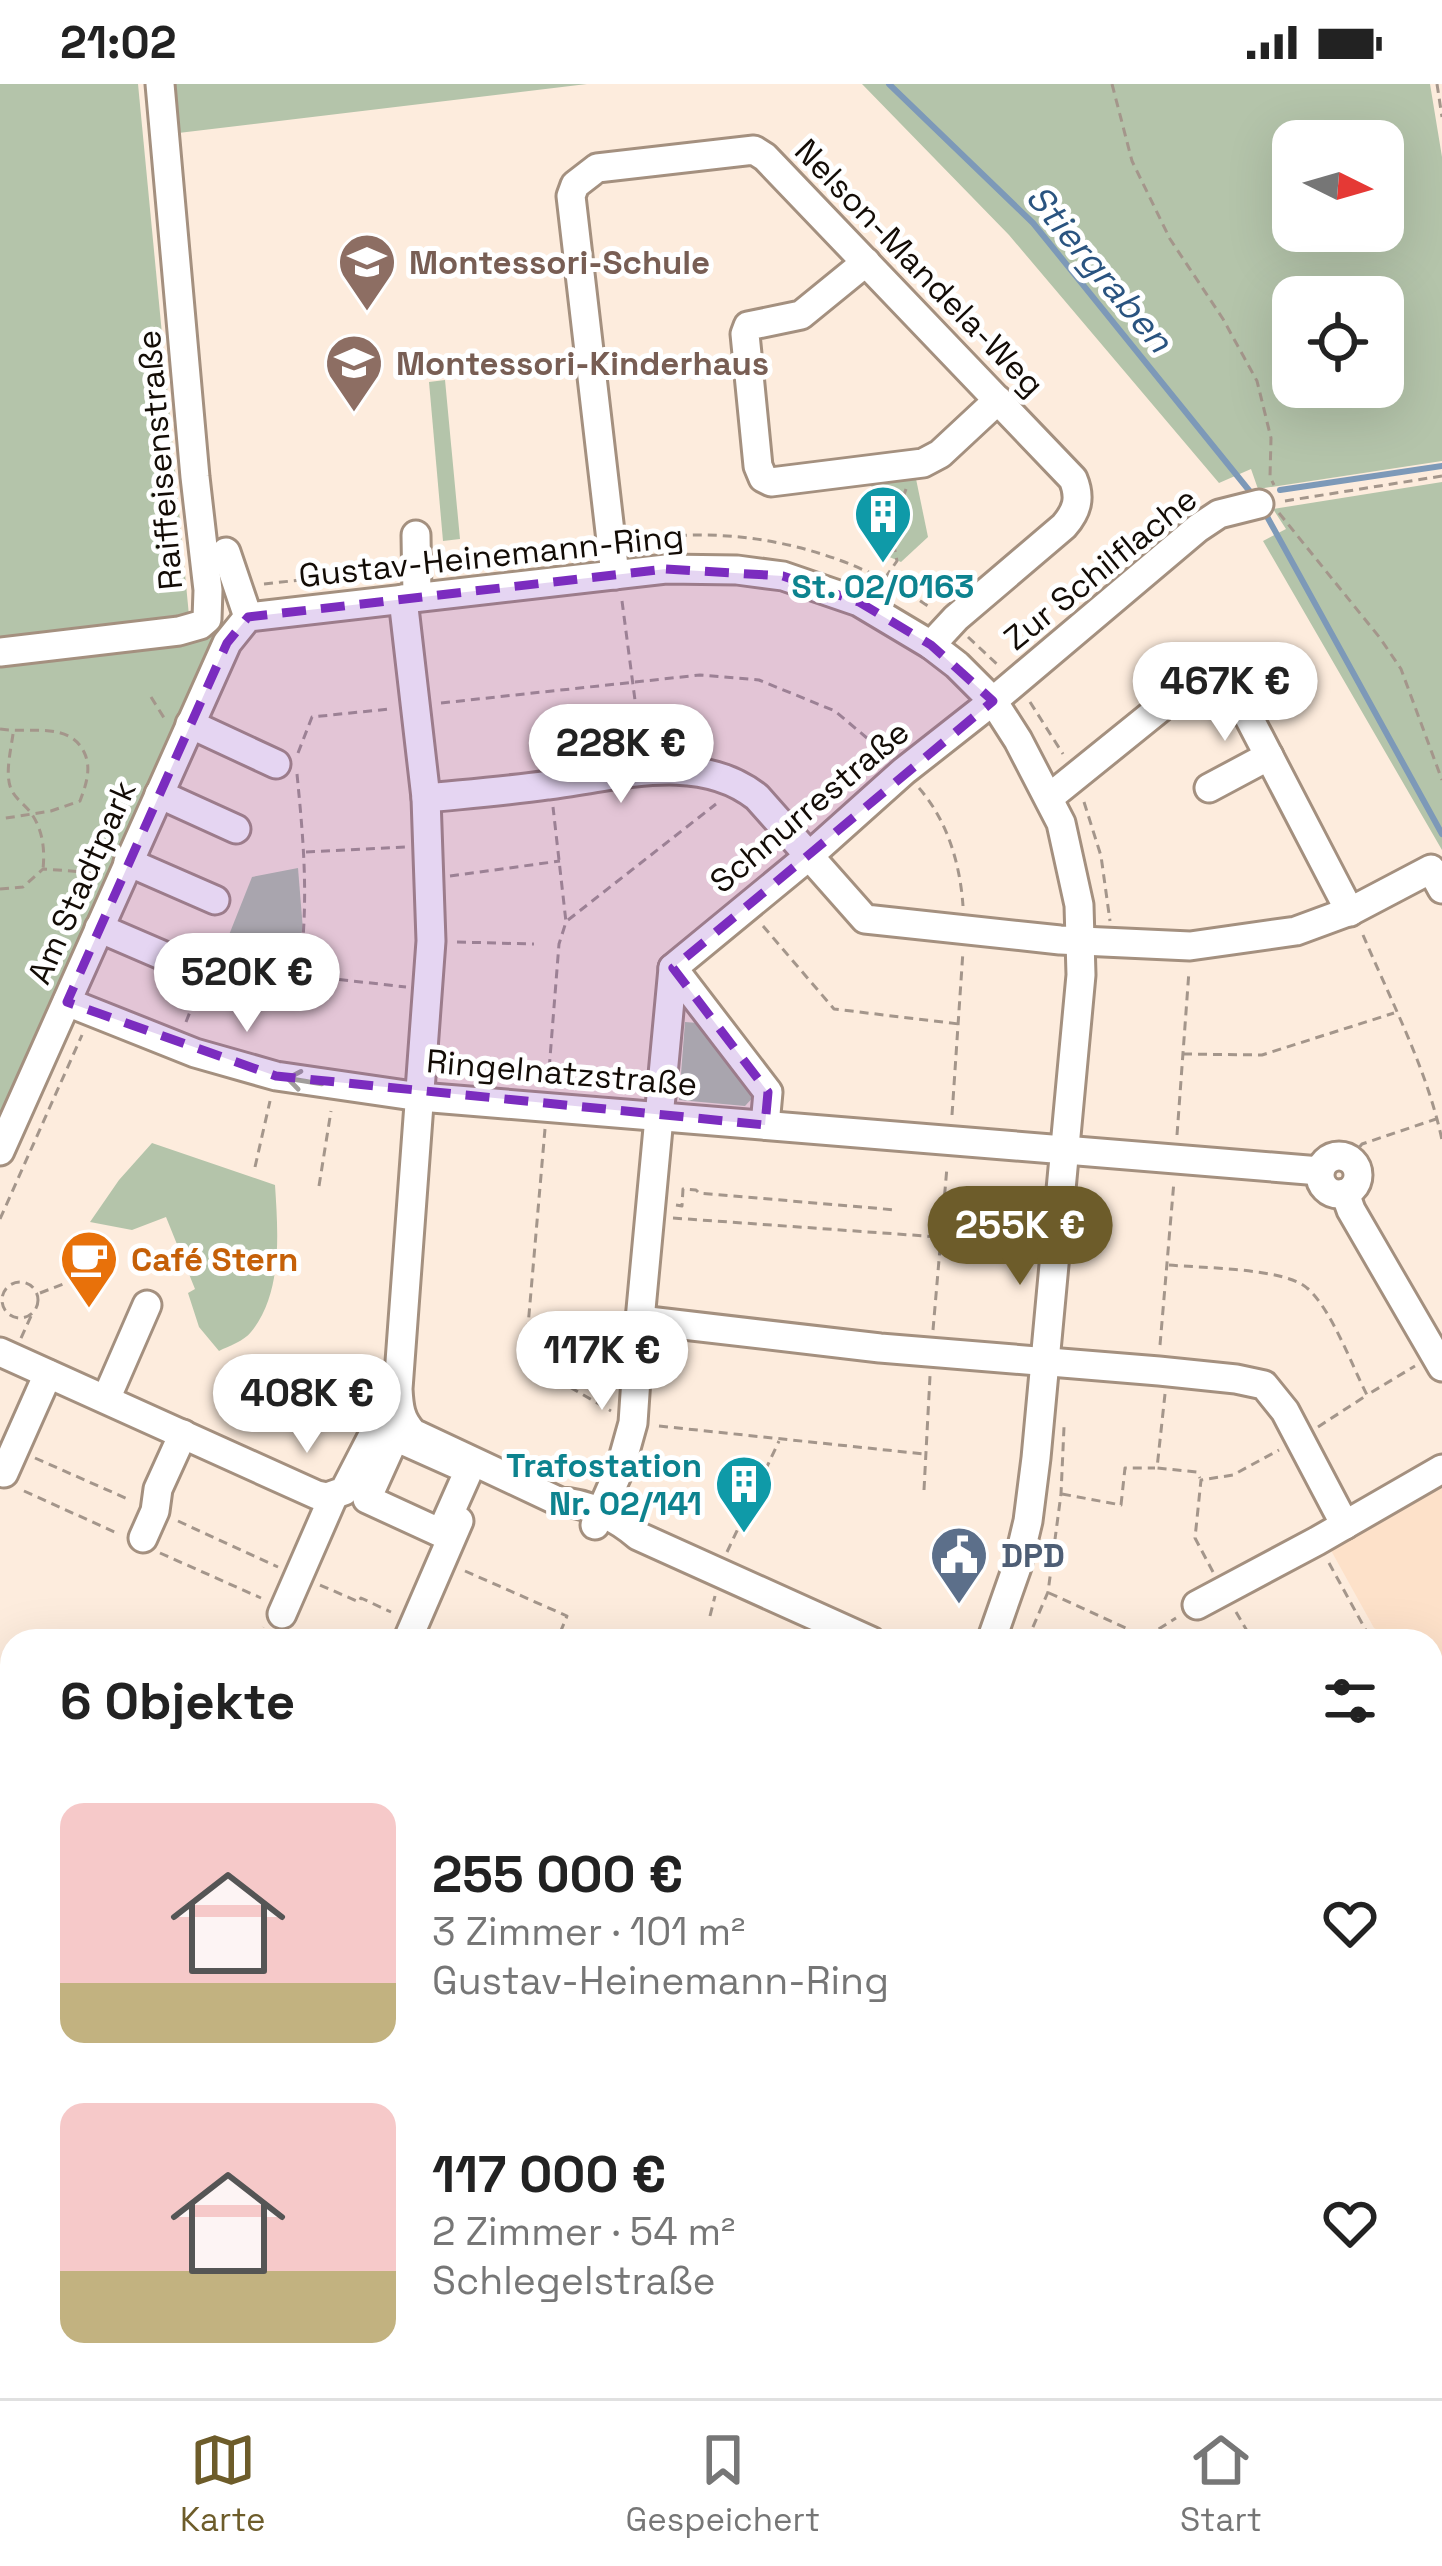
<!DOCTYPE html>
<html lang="de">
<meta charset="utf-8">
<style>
:root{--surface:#fff;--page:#f2f2f2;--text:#222;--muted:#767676;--line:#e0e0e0;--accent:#6d5c2a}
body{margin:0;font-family:"Space Grotesk",sans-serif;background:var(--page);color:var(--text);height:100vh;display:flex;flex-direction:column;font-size:45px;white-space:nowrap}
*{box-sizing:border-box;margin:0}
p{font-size:39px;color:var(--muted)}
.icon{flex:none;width:66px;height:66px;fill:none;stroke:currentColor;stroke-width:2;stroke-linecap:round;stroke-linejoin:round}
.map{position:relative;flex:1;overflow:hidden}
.panel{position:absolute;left:0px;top:1545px;width:1443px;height:771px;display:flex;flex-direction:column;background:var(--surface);border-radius:36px 36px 0 0;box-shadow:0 12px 48px #0002}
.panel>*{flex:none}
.needle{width:78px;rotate:95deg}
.buttons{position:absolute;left:1272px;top:36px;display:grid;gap:24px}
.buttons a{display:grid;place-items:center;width:132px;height:132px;border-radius:24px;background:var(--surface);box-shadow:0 12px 48px #0002;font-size:60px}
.price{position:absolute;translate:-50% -102px;padding:0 27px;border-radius:42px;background:#fff;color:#222;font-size:39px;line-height:78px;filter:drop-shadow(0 3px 6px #0008)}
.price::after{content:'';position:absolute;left:50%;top:72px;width:36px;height:27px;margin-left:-18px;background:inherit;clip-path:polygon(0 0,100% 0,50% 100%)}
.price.active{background:var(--accent);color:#fff}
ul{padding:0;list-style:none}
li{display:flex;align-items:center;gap:36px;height:300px;padding:0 60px}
li span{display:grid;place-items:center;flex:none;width:336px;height:240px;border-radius:24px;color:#555}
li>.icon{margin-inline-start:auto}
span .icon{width:144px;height:144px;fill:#fffc;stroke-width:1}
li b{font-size:51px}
h2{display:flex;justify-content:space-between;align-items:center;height:144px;padding:0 60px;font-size:51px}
.status{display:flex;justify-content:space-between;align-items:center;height:84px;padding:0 60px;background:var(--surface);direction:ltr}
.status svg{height:33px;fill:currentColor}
.menu{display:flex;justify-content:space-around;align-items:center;height:168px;border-top:3px solid var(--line);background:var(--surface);font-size:33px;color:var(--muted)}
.menu a{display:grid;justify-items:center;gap:6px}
.menu .active{color:var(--accent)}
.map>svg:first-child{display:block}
.built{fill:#fde1c9}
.green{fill:#b4c4aa;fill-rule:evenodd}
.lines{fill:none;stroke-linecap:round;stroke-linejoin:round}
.stream{stroke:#7d99b8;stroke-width:6}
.minor-casing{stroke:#a4907f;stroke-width:33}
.major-casing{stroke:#a4907f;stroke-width:39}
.path{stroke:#a4968b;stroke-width:3;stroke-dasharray:9 6;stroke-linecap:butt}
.minor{stroke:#fff;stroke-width:27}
.major{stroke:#fff;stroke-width:33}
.oneway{stroke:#a19e9b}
.marked{fill:#7b2cbf;fill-opacity:0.2;stroke:#7b2cbf;stroke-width:9;stroke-dasharray:24 15;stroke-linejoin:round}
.labels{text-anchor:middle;stroke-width:10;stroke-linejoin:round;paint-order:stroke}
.education-label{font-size:33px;font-weight:bold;fill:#785e54;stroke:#fff;text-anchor:start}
.street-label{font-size:33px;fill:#130c06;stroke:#fff}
.culture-label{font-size:33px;font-weight:bold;fill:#0d838f;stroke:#fff}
.food-label{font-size:33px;font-weight:bold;fill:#c56008;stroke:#fff;text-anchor:start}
.service-label{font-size:33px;font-weight:bold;fill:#4e5e75;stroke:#fff;text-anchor:start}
.water-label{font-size:36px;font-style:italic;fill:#2a5480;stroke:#fff}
</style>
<div class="status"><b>21:02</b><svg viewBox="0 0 49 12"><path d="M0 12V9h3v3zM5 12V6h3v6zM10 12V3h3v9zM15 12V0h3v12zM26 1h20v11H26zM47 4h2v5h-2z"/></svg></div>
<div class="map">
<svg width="1442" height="2314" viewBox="0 0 1442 2314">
<rect width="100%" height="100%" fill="#fdecdd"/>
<!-- built -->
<g class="built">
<path d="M1442,1399V1579L1431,1574V1557H1398L1374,1544L1328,1461Z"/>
<path d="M358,2304H629L626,2314H355Z"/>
</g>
<!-- green -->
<g class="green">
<path d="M0,0H138L190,542L0,563Z"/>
<path d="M166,0H587L170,50Z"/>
<path d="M862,0H1430L1442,73V377L1258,405L1251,385L1219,399L1009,151ZM1293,57H1383V147H1293ZM1293,213H1383V303H1293Z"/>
<path d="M445,296L460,455L443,457L429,298Z"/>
<path d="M915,390L928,453L901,478L878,468L871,397Z"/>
<path d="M1442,398V766L1263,457L1286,445L1273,425Z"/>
<path d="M212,549L219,556L0,1039V572Z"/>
<path d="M298,784L303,846L285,880L225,861L252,793Z"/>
<path d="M685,938L698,939L757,1009L745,1022L679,1016Z"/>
<path d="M152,1059L275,1101C278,1148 283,1209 251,1248C244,1257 229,1262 219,1267L199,1243L188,1209L195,1205L166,1133L132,1146L90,1138L119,1096Z"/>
<path d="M1442,1781V1943H1440L1431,1797Z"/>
<path d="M0,1951L12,1957V2089L0,2085Z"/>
</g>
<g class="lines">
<!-- stream -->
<g class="stream">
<path d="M889,0L1033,139L1256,415"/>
<path d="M1280,406L1442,382"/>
<path d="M1264,427L1442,750"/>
<path d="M1431,1793L1442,1776"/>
<path d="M1431,1856L1438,1945"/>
<path d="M1437,1991L1438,2032L1442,2055"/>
</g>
<!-- minor casing -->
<g class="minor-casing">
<g id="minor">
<path d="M866,178L801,231L748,242L745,250L758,382L763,394L771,398L923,379L940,370L998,316"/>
<path d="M416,451L417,513"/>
<path d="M226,468L248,533"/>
<path d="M615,491L571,112L575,101L597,84L754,66L765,73L1073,395C1081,414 1077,427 1064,442L956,534L931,561"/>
<path d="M403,515L426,714L431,857L398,1305C399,1323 400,1335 413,1349L560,1418C586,1418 619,1435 638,1452L871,1557"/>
<path d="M0,568L179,547L200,541L207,535L208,506L195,393L160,0"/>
<path d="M190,640L276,680"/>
<path d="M1209,704L1269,672"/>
<path d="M159,710L236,745"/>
<path d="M1050,713L1201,591C1215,587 1224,589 1232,601L1350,828"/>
<path d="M426,714C466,710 507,707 548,701C616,693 698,666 757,713L865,835L1060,856L1190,862L1296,847L1353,826L1431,785L1442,805"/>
<path d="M128,778L215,816"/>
<path d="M99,844L171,875"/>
<path d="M673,884L768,1008L765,1041"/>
<path d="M67,918L195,969L276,992L420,1013L1320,1087"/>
<path d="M0,1067L227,559L248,533L666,485L737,486L783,492L859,518L931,561L957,581L993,617L1018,656L1061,739L1079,821L1081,891L1036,1374L1028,1437L1017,1483L991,1557"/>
<circle cx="1339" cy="1091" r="19"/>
<path d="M1345,1109L1351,1126L1442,1283"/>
<path d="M640,1236L880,1264L1159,1287L1236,1295L1264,1301L1285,1327L1345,1441"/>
<path d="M0,1268L317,1411L327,1413L344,1407L374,1349L400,1329"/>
<path d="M106,1315L147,1221"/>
<path d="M395,1353L469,1386L441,1449L367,1415Z"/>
<path d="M4,1389L48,1290"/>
<path d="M595,1441L621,1382L633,1339L640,1236L673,884L809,772L904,687L993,617L1198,444L1219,430L1259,420"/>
<path d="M143,1454L155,1427L158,1405L183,1350"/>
<path d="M1197,1521L1317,1457L1442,1385"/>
<path d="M282,1530L334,1411"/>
<path d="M407,1557L459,1437"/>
<path d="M0,1621L12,1627"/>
<path d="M1431,1668L1442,1642"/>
<path d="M0,1729L12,1735"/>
<path d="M1431,1968L1442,1970"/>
<path d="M1431,2245L1442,2256"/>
<path d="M0,2267L4,2249"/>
<path d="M276,2304L312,2314"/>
<path d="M787,2304L818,2314"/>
<path d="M115,2314L116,2304"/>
<path d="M661,2314L663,2304"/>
<path d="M1193,2314L1197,2304"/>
</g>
</g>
<!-- major casing -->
<g class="major-casing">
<g id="major">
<path d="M0,1660L12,1666"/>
<path d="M1431,2289L1442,2294"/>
</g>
</g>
<!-- path -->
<g class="path">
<path d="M1112,0L1132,77L1170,155L1223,235L1257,297L1271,354L1270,393L1274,401"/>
<path d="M1437,0L1442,33"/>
<path d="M1285,417L1442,392"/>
<path d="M1279,429L1380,554L1401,585L1442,696"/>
<path d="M633,456C655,454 678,451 700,451C782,451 865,477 932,525"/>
<path d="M442,478L588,462"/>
<path d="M885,494L897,477L891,446L900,434L898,428L906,405"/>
<path d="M264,500L391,486"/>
<path d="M622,517L641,662"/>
<path d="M968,553L1000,583"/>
<path d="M151,613L166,637"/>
<path d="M1030,618L1063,670"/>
<path d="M441,619L700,591L759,596L835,627L887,671"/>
<path d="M0,645C28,650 69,637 84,668C92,684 86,701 80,717L51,727L0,735"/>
<path d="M13,650C11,666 4,692 12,707C16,715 26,722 31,729C43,746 45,766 43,785"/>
<path d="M298,669L312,633L389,625"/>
<path d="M297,690C304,761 309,820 299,891"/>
<path d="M919,704C947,736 960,779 963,822"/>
<path d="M1084,718L1101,772L1110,837"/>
<path d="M306,768L405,763"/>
<path d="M450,792L560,777"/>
<path d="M0,805L23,803L43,785L99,789"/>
<path d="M83,805L88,789"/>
<path d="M568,836L716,720"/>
<path d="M763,842L834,925L959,940"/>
<path d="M1363,851C1391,917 1427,985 1442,1056"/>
<path d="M457,858L534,860"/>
<path d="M186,938L216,862L299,891L406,903"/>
<path d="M1183,970L1262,971L1394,929"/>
<path d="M548,999L559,860L566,838L553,723"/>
<path d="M952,1031L963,867"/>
<path d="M545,1045L525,1277L611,1327"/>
<path d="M1177,1051L1189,887"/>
<path d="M1350,1075L1362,1060L1442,1033"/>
<path d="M255,1083L270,1017"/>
<path d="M319,1102L331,1027"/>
<path d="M676,1121L682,1122L683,1105L696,1106L699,1109L896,1126"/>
<path d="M673,1134L939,1153"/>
<path d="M0,1135L82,951"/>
<path d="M1169,1181C1201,1184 1285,1184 1307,1204C1331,1224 1352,1282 1367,1311L1415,1282"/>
<circle cx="20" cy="1216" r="18"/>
<path d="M40,1209L66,1199"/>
<path d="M933,1246L947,1083"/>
<path d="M21,1254L32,1230"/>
<path d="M1160,1261L1174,1097"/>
<path d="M1165,1310L1157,1384L1197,1388L1200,1394"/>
<path d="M659,1342L924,1370"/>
<path d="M1318,1343L1367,1311"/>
<path d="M35,1374L130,1416"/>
<path d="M924,1406L930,1292"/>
<path d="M24,1407L119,1450"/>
<path d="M1062,1410L1121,1421L1125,1384H1155"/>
<path d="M178,1437L278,1483"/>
<path d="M727,1468L779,1357"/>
<path d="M160,1469L261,1514"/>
<path d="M1329,1479L1369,1552L1379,1557"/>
<path d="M465,1487L567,1532L560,1549L552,1557"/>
<path d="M1213,1488L1195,1454L1201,1396L1233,1391L1279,1366"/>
<path d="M320,1501L359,1518L361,1514L391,1528"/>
<path d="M1049,1509L1141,1551L1154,1548L1176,1534"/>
<path d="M1236,1528L1253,1557"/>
<path d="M710,1532L715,1512"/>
<path d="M257,1557L263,1543"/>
<path d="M1027,1557L1048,1508L1061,1410L1064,1343"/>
<path d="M1431,1584L1442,1590"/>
<path d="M2,1758L12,1763"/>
<path d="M1431,1768L1442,1753"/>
<path d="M0,1950L12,1955"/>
<path d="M0,2087L12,2092"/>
<path d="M1026,2304L1050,2314"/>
<path d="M1402,2304L1411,2308"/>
<path d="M632,2314L635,2304"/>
<path d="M694,2314L697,2304"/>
<path d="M861,2314L866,2304"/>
</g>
<!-- minor -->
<use href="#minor" class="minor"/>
<!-- major -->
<use href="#major" class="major"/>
</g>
<!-- one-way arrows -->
<defs><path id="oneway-shaft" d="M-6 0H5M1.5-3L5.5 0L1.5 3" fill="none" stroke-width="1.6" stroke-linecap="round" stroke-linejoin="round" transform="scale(3)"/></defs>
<use class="oneway" href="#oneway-shaft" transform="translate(304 997) rotate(-171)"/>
<!-- marked area -->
<path class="marked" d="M666,485L783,492L859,518L931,561L993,617L673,884L768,1008L765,1041L276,992L67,918L227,559L248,533Z"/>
<!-- icons -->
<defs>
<g id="school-pin" transform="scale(3)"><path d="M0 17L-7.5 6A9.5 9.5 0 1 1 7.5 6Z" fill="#8d6e63" stroke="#fff"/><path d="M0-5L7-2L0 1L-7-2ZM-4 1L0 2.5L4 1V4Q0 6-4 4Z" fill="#fff"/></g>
<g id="building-pin" transform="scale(3)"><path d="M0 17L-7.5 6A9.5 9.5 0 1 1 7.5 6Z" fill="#0f9aa8" stroke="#fff"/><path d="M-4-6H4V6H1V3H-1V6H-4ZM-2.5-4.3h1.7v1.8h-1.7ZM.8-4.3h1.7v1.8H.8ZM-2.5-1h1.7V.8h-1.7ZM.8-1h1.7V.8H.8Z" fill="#fff"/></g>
<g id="cafe-pin" transform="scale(3)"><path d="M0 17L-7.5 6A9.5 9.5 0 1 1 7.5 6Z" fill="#e8710a" stroke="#fff"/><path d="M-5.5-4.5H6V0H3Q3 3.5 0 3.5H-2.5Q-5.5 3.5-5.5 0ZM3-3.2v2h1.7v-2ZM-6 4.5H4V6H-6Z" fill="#fff"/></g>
<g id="civic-pin" transform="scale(3)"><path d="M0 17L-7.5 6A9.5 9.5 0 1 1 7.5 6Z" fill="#5c6f8a" stroke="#fff"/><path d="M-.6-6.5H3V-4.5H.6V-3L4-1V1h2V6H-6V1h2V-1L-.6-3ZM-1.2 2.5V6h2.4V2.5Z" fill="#fff"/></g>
</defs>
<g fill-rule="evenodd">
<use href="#school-pin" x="367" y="178"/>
<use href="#school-pin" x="354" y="279"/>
<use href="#building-pin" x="883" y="430"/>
<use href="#cafe-pin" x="89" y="1175"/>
<use href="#building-pin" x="744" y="1400"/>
<use href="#civic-pin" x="959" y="1471"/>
</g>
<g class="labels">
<!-- education labels -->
<g class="education-label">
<text x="409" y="190">Montessori-Schule</text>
<text x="396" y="291">Montessori-Kinderhaus</text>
</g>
<!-- street labels -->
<g class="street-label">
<text transform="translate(920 183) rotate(46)" y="12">Nelson-Mandela-Weg</text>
<text transform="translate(159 376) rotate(-95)" y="12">Raiffeisenstraße</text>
<text transform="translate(491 471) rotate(-6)" y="12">Gustav-Heinemann-Ring</text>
<text transform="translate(1100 484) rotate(-39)" y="12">Zur Schilflache</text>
<text transform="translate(809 722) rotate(-40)" y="12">Schnurrestraße</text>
<text transform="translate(81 798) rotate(-66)" y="12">Am Stadtpark</text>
<text transform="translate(562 988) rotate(5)" y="12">Ringelnatzstraße</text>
</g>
<!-- culture labels -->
<g class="culture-label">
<text x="883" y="514">St. 02/0163</text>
<text x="702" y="1393" text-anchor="end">Trafostation<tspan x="702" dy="38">Nr. 02/141</tspan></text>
</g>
<!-- food labels -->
<g class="food-label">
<text x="131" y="1187">Café Stern</text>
</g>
<!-- service labels -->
<g class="service-label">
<text x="1001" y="1483">DPD</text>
</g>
<!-- water labels -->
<g class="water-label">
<text transform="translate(1100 184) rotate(50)" y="13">Stiergraben</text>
</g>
</g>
</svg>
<div class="buttons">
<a><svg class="needle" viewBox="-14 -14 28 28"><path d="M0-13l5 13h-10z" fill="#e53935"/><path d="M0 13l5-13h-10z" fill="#767676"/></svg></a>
<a><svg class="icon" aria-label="locate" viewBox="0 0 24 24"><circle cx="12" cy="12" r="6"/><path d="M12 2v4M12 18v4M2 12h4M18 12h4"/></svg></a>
</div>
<b class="price" style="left:1225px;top:660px">467K €</b>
<b class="price" style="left:621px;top:722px">228K €</b>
<b class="price" style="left:247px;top:951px">520K €</b>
<b class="price active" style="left:1020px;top:1204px">255K €</b>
<b class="price" style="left:602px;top:1329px">117K €</b>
<b class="price" style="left:307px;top:1372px">408K €</b>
<section class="panel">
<h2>6 Objekte<svg class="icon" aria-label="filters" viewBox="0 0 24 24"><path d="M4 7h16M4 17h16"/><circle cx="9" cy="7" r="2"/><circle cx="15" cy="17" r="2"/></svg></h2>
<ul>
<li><span style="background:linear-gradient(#f6c9c9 75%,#c2b280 0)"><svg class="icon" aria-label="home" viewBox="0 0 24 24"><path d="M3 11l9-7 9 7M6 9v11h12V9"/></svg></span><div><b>255 000 €</b><p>3 Zimmer · 101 m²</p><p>Gustav-Heinemann-Ring</p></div><svg class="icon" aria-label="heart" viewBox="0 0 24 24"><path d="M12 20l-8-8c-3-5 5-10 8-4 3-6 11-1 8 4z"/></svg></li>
<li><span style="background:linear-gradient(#f6c9c9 70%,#c2b280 0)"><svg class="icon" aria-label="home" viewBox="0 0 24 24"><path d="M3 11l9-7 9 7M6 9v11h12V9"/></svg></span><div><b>117 000 €</b><p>2 Zimmer · 54 m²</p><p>Schlegelstraße</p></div><svg class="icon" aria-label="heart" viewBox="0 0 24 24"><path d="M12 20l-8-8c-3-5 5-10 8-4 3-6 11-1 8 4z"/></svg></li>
</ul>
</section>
</div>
<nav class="menu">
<a class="active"><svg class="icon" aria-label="map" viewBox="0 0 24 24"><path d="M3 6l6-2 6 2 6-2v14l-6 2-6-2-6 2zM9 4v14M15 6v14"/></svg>Karte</a>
<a><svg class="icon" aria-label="saved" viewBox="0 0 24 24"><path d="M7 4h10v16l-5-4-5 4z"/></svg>Gespeichert</a>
<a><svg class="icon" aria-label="home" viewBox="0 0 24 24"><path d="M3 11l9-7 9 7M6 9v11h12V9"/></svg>Start</a>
</nav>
